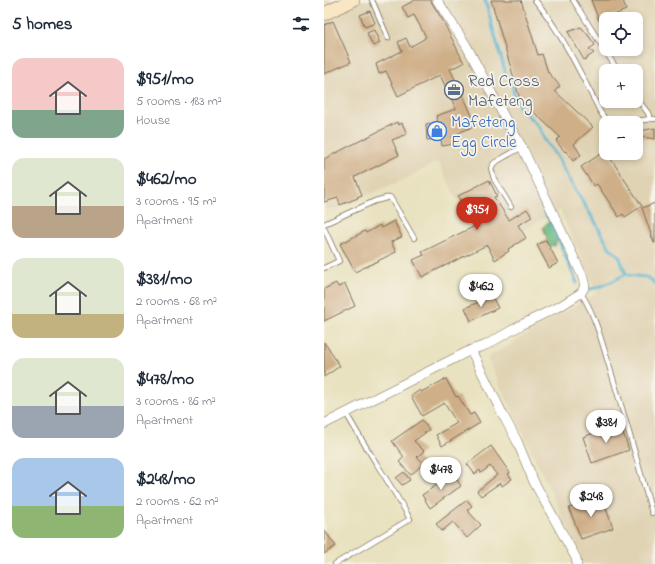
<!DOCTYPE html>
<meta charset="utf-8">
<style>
:root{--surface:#fff;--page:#f6f6f7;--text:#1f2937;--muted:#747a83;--accent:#c8321e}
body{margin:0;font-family:"Indie Flower",sans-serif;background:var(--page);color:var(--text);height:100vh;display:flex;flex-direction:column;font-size:15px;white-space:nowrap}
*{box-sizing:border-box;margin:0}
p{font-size:13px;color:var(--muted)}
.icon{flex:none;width:22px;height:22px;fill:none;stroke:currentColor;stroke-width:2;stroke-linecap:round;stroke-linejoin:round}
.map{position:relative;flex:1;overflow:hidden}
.drawer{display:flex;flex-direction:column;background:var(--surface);width:324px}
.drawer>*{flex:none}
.buttons{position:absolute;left:275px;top:12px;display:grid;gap:8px}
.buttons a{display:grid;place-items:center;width:44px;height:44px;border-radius:8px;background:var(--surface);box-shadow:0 2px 6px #0003;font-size:20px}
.price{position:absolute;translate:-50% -34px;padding:0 9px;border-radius:14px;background:#fff;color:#222;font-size:13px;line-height:26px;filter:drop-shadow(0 1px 2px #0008)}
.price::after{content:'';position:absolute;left:50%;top:24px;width:12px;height:9px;margin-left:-6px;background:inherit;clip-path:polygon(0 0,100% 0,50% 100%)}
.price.selected{background:var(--accent);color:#fff}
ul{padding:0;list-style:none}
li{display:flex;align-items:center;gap:12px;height:100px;padding:0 12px}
li span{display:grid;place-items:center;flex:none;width:112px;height:80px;border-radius:12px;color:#555}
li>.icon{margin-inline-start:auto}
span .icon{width:48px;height:48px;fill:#fffc;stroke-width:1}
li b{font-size:17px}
h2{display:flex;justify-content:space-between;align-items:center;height:48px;padding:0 12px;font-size:17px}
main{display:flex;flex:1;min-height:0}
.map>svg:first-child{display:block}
.built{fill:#e0d3b4;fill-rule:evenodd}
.forest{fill:#71bc84;stroke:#567351}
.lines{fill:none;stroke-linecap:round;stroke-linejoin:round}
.stream{stroke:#54b4d3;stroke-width:3}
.building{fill:#cfaf88}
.lane-casing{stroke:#786a57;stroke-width:6}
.street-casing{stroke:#786a57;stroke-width:10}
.secondary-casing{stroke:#786a57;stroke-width:14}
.lane{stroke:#fff;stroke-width:4.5}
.street{stroke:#fff;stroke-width:9}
.secondary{stroke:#f9e7c3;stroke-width:13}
.labels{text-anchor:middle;stroke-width:3.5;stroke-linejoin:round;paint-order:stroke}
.service-label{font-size:17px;fill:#4e5e75;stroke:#f7f3e8;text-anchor:start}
.shop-label{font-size:17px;fill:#366cbe;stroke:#f7f3e8;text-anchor:start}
</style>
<main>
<section class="drawer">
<h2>5 homes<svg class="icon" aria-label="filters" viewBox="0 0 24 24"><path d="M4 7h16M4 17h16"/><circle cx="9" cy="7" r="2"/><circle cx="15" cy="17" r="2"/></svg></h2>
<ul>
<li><span style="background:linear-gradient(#f6c9c9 65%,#7fa58c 0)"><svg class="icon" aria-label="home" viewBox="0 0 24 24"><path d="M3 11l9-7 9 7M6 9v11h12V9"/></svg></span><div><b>$951/mo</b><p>5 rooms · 183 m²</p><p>House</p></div></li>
<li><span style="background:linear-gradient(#dfe7d0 60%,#b9a48a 0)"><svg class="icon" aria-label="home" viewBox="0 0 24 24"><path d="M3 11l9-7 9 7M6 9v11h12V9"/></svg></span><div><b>$462/mo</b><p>3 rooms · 95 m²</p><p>Apartment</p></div></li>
<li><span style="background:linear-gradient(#dfe7d0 70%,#c2b280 0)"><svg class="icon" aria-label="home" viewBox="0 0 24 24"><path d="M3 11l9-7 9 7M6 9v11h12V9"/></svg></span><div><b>$381/mo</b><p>2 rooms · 68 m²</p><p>Apartment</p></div></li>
<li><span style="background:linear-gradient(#dfe7d0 60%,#9aa5b1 0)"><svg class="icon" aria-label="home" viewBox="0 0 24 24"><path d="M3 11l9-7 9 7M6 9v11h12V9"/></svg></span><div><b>$478/mo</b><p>3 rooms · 86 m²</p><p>Apartment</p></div></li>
<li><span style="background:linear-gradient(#a9c7e8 60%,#8fb573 0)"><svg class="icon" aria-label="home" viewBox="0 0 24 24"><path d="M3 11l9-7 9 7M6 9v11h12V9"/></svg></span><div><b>$248/mo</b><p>2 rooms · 62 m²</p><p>Apartment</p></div></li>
</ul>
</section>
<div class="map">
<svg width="331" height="564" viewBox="0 0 331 564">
<rect width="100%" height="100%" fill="#f7f3e8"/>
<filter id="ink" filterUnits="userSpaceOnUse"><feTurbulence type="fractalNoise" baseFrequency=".025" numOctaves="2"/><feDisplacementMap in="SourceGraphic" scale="8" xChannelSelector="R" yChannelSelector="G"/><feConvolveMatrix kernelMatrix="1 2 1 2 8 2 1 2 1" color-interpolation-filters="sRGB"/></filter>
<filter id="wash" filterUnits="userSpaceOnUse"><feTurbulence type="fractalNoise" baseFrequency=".012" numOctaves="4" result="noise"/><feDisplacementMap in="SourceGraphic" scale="16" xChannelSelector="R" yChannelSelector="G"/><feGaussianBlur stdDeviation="0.9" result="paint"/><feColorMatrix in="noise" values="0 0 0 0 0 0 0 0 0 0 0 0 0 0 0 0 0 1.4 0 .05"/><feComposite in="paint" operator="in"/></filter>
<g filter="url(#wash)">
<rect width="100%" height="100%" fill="#e9e2c0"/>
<!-- built -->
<path class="built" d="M0,0H331V259L329,260L331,267V564H258L255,551L163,358L273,293L236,210L160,251L114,162L107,165L86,177L11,209H0ZM282,19H312V49H282ZM282,71H312V101H282ZM282,123H312V153H282Z"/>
<!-- forest -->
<path class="forest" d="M223,223L227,224L234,237L231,246L225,245L222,240L223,238L219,227Z"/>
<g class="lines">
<!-- stream -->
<g class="stream">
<path d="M161,0L177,57L182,75L188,85L191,98L196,108L215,127L221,140L231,154L244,178L270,220L285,247L295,256L302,274C313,279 323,272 331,284"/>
<path d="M179,127L189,145"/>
<path d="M195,155L224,218L236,243L253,283"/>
<path d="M264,289C276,289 292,279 302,274"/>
</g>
</g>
<g id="blocks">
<!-- building -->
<g class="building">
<path d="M91,0H107L108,3L119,21L140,63L126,69L143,104L152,125L128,136L130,144L118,146L117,139L103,140L102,124L114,123L112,116L132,109L116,75L74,96L62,71L55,74L52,64L78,51L74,42L82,38L86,47L100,39V38L102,37L90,15L84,18L78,7Z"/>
<path d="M167,0H197L214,55L218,54L224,72L236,86L231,91L269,127L250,144L257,155L249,161L242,151L241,152L232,141L236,137L196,99Z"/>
<path d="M267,0H299L302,10L275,21Z"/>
<path d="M46,11L51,23L41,27L36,15Z"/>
<path d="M9,21L27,62L0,74V25Z"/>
<path d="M257,27L264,35L271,45L265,49L270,53L260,60L244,32Z"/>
<path d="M50,30L56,43L49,46L43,33Z"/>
<path d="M73,122L75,125L78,123L83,134L68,140L75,155L31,177L38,195L33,197L34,198L16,205L14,198L0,202V159Z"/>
<path d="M331,128V139L312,136V132Z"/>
<path d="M281,151L282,153H283L318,206L301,217L299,214L295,217L273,184L270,186L257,167Z"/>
<path d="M165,180L173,196L170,197L185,220L203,209L208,217L194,225L202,238L184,249L185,251L171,260L163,245L98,277L89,260L100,255L98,252L151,226L142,211H141L134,196Z"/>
<path d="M331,203V243H330L318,208Z"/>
<path d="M70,221L78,237L67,242L72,252L31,272L16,244L41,231L42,233L56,225L57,228Z"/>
<path d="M222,240L234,263L225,268L213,245Z"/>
<path d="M12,283L14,287L21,284L31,306L0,321V289Z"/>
<path d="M168,296L174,308L147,321L141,308Z"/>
<path d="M0,342L16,366L0,377Z"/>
<path d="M122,379L132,397L134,396L146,415L150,413L156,423L118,446L112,435L133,423L120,403L98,416L87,396L96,390L97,392Z"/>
<path d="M98,420L105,430L90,441L100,451L93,457L99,464L87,475L75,462L80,457L68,441Z"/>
<path d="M296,424L305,450L268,463L259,437Z"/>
<path d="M167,446L186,473L184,474L188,479L178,486L176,483L157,496L153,491L173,475L166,466L157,473L156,470L151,474L143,464Z"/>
<path d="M80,472L86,480L78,485L72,478Z"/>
<path d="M129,474L137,486L106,508L98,495Z"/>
<path d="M278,497L289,528L257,539L245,508Z"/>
<path d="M143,500L148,506L143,510L157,525L143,538L129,522L118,531L112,524Z"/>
<path d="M0,530L12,546L0,554Z"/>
</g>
</g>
</g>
<g filter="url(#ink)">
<use href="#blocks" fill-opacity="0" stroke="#786a57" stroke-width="1"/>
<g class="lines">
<!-- lane casing -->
<g class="lane-casing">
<g id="lane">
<path d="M48,0L64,38"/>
<path d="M211,0C239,34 257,75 277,113L282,120L297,123"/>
<path d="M249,0L294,71"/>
<path d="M312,97L324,113L326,119"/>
<path d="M302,123L326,119H331"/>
<path d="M187,207L170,179L167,168L170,163L198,147"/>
<path d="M0,224L51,201L66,197L90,238"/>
<path d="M0,228L15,261L0,268"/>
<path d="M257,293C273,318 279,347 288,375C302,421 315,467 328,513"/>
<path d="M11,564L86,519C66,483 42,449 22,413"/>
</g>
</g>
<!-- street casing -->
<g class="street-casing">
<g id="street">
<path d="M147,350L179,415L193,441L210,482L252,558L253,564"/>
<path d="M0,424L147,350L162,345L199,324L238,305L257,293L261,286L258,275L198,147L182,120L142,45L113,0"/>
</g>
</g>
<!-- secondary casing -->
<g class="secondary-casing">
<path id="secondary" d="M0,14L29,0"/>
</g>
<!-- lane -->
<use href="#lane" class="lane"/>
<!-- street -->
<use href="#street" class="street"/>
<!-- secondary -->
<use href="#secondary" class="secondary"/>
</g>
</g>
<!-- icons -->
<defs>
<g id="office-ring" transform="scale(1)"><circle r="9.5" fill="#f7f3e8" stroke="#5c6f8a" stroke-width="1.5"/><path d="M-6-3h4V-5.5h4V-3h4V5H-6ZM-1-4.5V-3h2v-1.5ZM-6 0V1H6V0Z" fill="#5c6f8a"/></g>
<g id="shop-ring" transform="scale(1)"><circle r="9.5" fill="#f7f3e8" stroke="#3f7fe0" stroke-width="1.5"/><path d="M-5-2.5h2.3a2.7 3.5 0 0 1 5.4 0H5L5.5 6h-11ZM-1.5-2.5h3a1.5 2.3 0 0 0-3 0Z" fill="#3f7fe0"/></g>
</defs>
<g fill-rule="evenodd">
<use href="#office-ring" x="130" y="90"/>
<use href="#shop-ring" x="113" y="131"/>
</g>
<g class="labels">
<!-- service labels -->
<g class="service-label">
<text x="144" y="86">Red Cross<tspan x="144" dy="20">Mafeteng</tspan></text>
</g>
<!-- shop labels -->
<g class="shop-label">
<text x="127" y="127">Mafeteng<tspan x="127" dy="20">Egg Circle</tspan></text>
</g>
</g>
</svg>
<div class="buttons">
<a><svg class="icon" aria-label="locate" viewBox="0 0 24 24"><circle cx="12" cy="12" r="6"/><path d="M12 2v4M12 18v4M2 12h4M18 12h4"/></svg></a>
<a>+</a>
<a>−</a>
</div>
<b class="price selected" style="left:153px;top:231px">$951</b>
<b class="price" style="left:157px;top:308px">$462</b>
<b class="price" style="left:282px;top:444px">$381</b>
<b class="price" style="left:117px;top:491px">$478</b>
<b class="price" style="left:267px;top:518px">$248</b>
</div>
</main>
